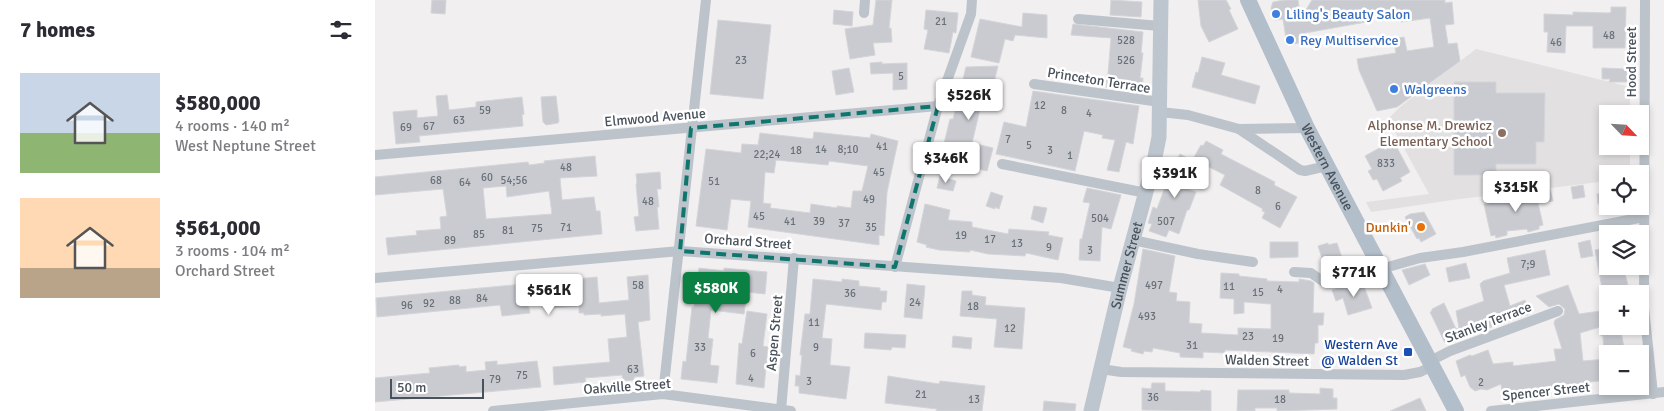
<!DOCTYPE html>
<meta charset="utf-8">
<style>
:root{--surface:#fff;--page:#f7f7f7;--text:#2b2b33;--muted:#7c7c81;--accent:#0b8043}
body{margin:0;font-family:Signika,sans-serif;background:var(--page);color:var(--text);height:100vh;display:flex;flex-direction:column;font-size:19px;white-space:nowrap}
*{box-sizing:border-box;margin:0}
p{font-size:16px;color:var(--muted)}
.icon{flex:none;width:28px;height:28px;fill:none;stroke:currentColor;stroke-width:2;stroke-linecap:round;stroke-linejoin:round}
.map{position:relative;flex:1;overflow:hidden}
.side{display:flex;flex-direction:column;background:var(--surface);width:375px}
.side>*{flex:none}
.needle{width:32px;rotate:115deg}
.fabs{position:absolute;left:1224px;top:105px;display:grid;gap:10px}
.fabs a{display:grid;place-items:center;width:50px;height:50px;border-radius:0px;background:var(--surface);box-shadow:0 2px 8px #0003;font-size:25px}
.scale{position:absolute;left:15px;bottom:12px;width:94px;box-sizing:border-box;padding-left:5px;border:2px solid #49515a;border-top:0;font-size:14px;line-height:18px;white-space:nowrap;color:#49515a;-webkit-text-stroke:4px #fff;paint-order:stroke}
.price{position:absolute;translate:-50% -42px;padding:0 11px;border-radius:5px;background:#fff;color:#222;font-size:16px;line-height:32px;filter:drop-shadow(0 1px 2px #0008)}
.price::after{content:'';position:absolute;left:50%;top:30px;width:15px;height:11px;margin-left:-8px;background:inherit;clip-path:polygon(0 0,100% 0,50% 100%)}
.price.on{background:var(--accent);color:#fff}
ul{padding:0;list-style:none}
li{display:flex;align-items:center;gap:15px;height:125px;padding:0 20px}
li span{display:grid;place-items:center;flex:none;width:140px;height:100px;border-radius:0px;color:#555}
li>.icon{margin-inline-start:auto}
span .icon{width:60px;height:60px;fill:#fffc;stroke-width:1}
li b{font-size:21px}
h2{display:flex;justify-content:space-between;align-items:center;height:60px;padding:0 20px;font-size:21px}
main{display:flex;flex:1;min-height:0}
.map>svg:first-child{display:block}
.education{fill:#e2e0e0}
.building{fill:#c9cbd1;stroke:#d3d5d9;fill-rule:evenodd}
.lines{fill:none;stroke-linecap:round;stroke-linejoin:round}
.minor{stroke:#bcc3ca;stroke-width:10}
.secondary{stroke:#bdc5ce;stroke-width:15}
.primary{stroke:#b2beca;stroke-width:16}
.marked{fill:none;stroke:#0f766e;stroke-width:4;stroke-dasharray:10 6;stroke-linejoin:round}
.shop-dot{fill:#3f7fe0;stroke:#fff;stroke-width:2}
.education-dot{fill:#8d6e63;stroke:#fff;stroke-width:2}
.food-dot{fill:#e8710a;stroke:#fff;stroke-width:2}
.transit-dot{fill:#1a4fb4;stroke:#fff;stroke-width:2}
.labels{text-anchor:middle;stroke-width:5;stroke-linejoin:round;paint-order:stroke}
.number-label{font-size:11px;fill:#697078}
.shop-label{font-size:14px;fill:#366cbe;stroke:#fff;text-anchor:start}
.street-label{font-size:14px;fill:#49515a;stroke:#fff}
.education-label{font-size:14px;fill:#785e54;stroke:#fff;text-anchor:end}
.food-label{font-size:14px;fill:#c56008;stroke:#fff;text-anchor:end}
.transit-label{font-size:14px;fill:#164399;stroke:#fff;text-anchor:end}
</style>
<main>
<section class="side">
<h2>7 homes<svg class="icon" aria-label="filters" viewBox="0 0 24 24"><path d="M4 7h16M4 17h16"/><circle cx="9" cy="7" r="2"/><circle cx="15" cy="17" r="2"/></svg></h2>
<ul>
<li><span style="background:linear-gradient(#c9d6e8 60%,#8fb573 0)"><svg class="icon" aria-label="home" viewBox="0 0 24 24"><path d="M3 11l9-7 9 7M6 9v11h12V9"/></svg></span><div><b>$580,000</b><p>4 rooms · 140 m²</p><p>West Neptune Street</p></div></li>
<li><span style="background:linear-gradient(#ffd9b3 70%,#b9a48a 0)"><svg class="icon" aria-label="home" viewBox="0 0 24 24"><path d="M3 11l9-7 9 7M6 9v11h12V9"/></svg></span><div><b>$561,000</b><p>3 rooms · 104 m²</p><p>Orchard Street</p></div></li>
</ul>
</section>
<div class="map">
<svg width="1289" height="411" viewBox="0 0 1289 411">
<rect width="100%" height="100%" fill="#f1efef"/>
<!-- education -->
<path class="education" d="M1101,49L1255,87V114H1232V146H1255V174H1232V181L1077,200L996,212L991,202L1054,194L1013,119L1026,106Z"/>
<!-- building -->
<g class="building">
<path d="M57,0H71L70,14L56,13Z"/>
<path d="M501,0H517L514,28H516L517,42L498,43L500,55L475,59L470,29L498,25Z"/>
<path d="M736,0L767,2L766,17L735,15Z"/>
<path d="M823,0H851L856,9L854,10L863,29L834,42L826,26Z"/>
<path d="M910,0H923L926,18L937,0H1070V3L1077,2L1079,24L1070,25L1073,44L1082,43L1085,61L1022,107L1002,111L984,70L982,59L1021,53L1018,39L1029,37L1032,51L1059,47L1055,18L1026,22L1024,9L1000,12V16L990,17L991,22L930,33L931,42L912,45L908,19L900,20L896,8L898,2Z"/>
<path d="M1236,7H1251L1250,48H1218V26H1191L1190,53L1172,52L1173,32H1169V14L1198,15V12L1234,13L1236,12Z"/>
<path d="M459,10L478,12L477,26L458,24Z"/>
<path d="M551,10L583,13L581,33L578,32L574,53L549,49L553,30L549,29Z"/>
<path d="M648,13L672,15V38L640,35L638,41L630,39L624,63L596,57L605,19L647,27Z"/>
<path d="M343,20L396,25L388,99L335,94Z"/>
<path d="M698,24L768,32L766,53H768L765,78H768L767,92L731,87L732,74H733L736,38L696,35Z"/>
<path d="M827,57L850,63L846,75L885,86L880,104L817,87L821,72L823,73Z"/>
<path d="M507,62V64L532,63V89L518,90V73L496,74L495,63Z"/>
<path d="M623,66L617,90L610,88L597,143L618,148L612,171L565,160L575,119H578L591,67Z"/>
<path d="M474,68L479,92L461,95L457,71Z"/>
<path d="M1227,68L1252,69V82H1234L1235,79H1227Z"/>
<path d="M1079,82H1121V93H1170L1169,142H1161V164H1121V175H1079Z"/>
<path d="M658,91L764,106L758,144L751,142L744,172L732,170L740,140L727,138L728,135L709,131L700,171L621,154L629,122L651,127Z"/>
<path d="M72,95L74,110L101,107V102L147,97L149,114L147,115L148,126L44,136L45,142L21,144L18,112L42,110V118L63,116L61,96Z"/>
<path d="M181,96L184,121L183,123L171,125L168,122L166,97Z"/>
<path d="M439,132L495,138L496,134L523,141L512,192L509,236L504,235V245L373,227L376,201L356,199L352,230L321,226L331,149L366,153L367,144L383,145L385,133L438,139ZM401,160L453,165L454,161L493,166L487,191H478L476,208L462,206V208L436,204L435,213L395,208L396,204L388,203L390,172L399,173Z"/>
<path d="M831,141L848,150L846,154L900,182L899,185L922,197L905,228L887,218L890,212L887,211L888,209L845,185L850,175L818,159L826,145L828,146Z"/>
<path d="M1020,144L1035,172L1025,178L1027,181L1008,191L1002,179L998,180L996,176L993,171L997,169L990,156L1008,146L1010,150Z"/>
<path d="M805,154L825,165L812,189L821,192L814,210H812L804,234L794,230L791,237L774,231L777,224L773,223L778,207L782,209L796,171Z"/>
<path d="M220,156L222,176L185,178L187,200L219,197L221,211H225L227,234L13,255L11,238L42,235L41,231L66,229L65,217L72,216L68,189L0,195V177L153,162L154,165L170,163L169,161ZM131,186L132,197L174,191L177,214L111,219L108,188Z"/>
<path d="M285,172L286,189H282L284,207H282L284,229L261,231L259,217L264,216L261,184L262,183L261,174Z"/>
<path d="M565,176L581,181L578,191L562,188Z"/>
<path d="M1208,185L1210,197L1198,199L1196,187Z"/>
<path d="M712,188L746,195L736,229L727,227L725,261L704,260L705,239H707L715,203L708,202Z"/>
<path d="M1175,189L1178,201L1163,203L1168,225L1164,226V229L1153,232L1152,229L1132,231V235L1121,238L1120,235L1116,236L1109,204Z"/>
<path d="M616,192L628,196L624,209L620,207V209L611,206Z"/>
<path d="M1232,193V204H1223L1222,194Z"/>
<path d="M550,204L575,210L573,220L597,222V227L633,234L634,229L674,232L673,235L688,238L683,260L651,253L650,256L613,254L595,250V252L564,250L551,247L552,245L542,242Z"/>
<path d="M659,206L672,208L668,223L656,219Z"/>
<path d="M1049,212L1061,234L1046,242L1044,238L1042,239L1030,217L1035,214Z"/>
<path d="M1215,240L1218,256L1206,258L1203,243Z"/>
<path d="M895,242H923V257L895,258Z"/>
<path d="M953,243V245L962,243L968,261L977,260L979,267L977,270L953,276L943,246Z"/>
<path d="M1232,248V275L1246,272L1250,274L1253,285H1251L1252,287L1230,292L1229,288H1227L1220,250Z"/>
<path d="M768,249L800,256L794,292L802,293L801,301L815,302L814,323L827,324L826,333L863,335V328L896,329V304L869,302V313L859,314V299L845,298L846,273L864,274V276L892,279V281L924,282V279L936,281L939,283L938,313H949L948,325H943V343H940L939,354L850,350V353L828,352V358L805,357V353L778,348L777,352L769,351L768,354L756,351L757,349L748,347L759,304Z"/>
<path d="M1170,250L1175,275L1129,285L1135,306L1150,300L1155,314L1084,338L1081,342L1078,340L1070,343L1055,312L1057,311V309L1069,303L1081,329L1084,328L1081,311L1109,301L1105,284L1108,281L1135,273L1132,258Z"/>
<path d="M1091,263L1095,278L1074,282L1071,268Z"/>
<path d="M1050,264L1055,275L1034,285L1027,270Z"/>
<path d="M324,268L349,271V268L392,272L390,294L372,292L369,314L336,310L333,338L338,339L335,365L344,366L342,383L306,379L308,361L311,362L317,307H319Z"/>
<path d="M273,275L275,320L263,322L269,376L259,377V380L248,381L247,375L210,378L211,382L179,385L178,367L235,362L233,339L252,337L250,314L226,316V314L209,315V313H204V306L174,308V301L153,303L155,313L127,316L125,305L2,317L1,298L222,277L224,303L254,300L252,277Z"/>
<path d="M438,279L467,282V279L484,281V286L505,288V291H512L511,302H507L506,310L451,304L447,338L457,339L455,365L475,367L471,399L424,393V386H420L421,375L425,376L427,355H425L430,314H435Z"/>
<path d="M987,281L997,308L973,315L968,298L961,301L957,290Z"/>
<path d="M532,284L550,286L547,319L529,317Z"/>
<path d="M1193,285L1204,314L1232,310V325L1227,326H1245L1249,348L1242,349V352L1229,355L1228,336H1226L1225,327L1205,333L1208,361L1232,359V380L1215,382V386L1200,388L1199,386L1176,388V386L1130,393L1129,392H1127L1126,384L1112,390L1106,389L1100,391L1095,387L1090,375L1086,377L1081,361L1095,355L1097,356L1113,350L1118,364L1138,362V366L1181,361L1179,349H1187L1179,323L1180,320L1189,315L1190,309L1184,304L1174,307L1161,296Z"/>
<path d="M587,291H597V295L611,297L610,305L650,308L647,349L619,347L622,319L585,316Z"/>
<path d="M372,311L392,314L388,346L393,347L389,388L361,384L364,343L367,344Z"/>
<path d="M490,333L531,335L530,348L517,347L516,350L489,348Z"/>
<path d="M578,336L597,338L596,349L577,347Z"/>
<path d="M122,361V365L162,361L166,387L0,402V378L55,373L54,368L84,365V367L91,366V372L111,370L110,362Z"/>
<path d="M513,376L564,384L565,381L610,386L607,411H561L562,409L510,403Z"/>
<path d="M777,383H790V391L825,392L826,390L836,391V411L767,410V388L776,389Z"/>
<path d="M945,388L958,389V398H962V409L902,411V408H880V411H862L863,390H914V393L945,394Z"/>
<path d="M1045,398L1051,411H1015Z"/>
<path d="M669,401L701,404L700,411H668Z"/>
</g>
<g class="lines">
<!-- minor -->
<g class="minor">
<path d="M1270,0L1269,308L1278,394"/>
<path d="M489,13L490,0"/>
<path d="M703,19L785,26"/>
<path d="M659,84L785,102"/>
<path d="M785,112L813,115L864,129L932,128"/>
<path d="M864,129L925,170L930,171L952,166"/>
<path d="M0,155L563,106"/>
<path d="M627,164L771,193"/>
<path d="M758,240L823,254L878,262"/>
<path d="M520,267L563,106L596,14L597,0"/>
<path d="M919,272L936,273L949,282L956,283L1045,258L1088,252L1269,217"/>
<path d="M0,278L305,251L686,278L745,288"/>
<path d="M1055,361L1075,351L1183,311"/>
<path d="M726,369L746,372L1029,375L1045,372L1058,366"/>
<path d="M288,394L331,0"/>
<path d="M406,410L419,258"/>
<path d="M118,411L288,394L416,411"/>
<path d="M1116,411L1289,392"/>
</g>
<!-- secondary -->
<path class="secondary" id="s1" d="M716,411L745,288L779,162L784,137L786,0"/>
<!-- primary -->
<path class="primary" id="s2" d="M873,0L932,128L1081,411"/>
</g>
<!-- marked area -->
<path class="marked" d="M563,106L520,267L305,251L316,128Z"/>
<!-- markers -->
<g class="shop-dot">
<circle cx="901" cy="14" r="5"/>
<circle cx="915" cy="40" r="5"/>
<circle cx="1019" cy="89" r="5"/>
</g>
<circle class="education-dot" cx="1127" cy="133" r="5"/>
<circle class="food-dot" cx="1046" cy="227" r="5"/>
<rect class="transit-dot" x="1028" y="347" width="10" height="10" rx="2.5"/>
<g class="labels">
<!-- number labels -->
<g class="number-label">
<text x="566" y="25">21</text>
<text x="1234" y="39">48</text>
<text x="751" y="44">528</text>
<text x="1181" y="46">46</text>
<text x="366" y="64">23</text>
<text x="751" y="64">526</text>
<text x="526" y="80">5</text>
<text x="665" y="109">12</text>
<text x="110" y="114">59</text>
<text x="689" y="114">8</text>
<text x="714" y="117">4</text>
<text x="84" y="124">63</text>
<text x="54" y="130">67</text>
<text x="31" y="131">69</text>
<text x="633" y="143">7</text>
<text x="654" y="149">5</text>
<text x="507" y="150">41</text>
<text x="446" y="153">14</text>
<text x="473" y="153">8;10</text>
<text x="421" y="154">18</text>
<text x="675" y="154">3</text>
<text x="392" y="158">22;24</text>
<text x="695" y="159">1</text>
<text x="1011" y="167">833</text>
<text x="191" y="171">48</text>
<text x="504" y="176">45</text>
<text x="112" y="181">60</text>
<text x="61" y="184">68</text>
<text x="139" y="184">54;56</text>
<text x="339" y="185">51</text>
<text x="90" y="186">64</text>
<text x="883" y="194">8</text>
<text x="494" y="203">49</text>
<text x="273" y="205">48</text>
<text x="903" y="210">6</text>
<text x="384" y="220">45</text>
<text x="725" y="222">504</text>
<text x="415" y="225">41</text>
<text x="444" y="225">39</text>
<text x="791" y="225">507</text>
<text x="469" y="227">37</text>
<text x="191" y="231">71</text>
<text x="496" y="231">35</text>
<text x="162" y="232">75</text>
<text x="133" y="234">81</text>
<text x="104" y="238">85</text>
<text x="586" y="239">19</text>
<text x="615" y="243">17</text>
<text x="75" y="244">89</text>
<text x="642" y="247">13</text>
<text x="674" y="251">9</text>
<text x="715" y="254">3</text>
<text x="1153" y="268">7;9</text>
<text x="263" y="289">58</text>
<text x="779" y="289">497</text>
<text x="854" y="290">11</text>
<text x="905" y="293">4</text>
<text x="883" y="296">15</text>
<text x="475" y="297">36</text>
<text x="107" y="302">84</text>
<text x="80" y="304">88</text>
<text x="540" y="306">24</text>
<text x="54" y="307">92</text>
<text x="32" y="309">96</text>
<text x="598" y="310">18</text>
<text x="772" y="320">493</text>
<text x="439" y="326">11</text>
<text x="635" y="332">12</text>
<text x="873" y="340">23</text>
<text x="903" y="342">19</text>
<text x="817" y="349">31</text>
<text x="325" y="351">33</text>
<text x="441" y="351">9</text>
<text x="378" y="357">6</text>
<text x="258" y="373">63</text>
<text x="147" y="379">75</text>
<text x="376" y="382">4</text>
<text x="120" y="383">79</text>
<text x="434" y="385">3</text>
<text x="1106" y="386">2</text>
<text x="546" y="398">21</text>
<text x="778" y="401">36</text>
<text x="599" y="403">13</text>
<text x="905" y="403">18</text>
</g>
<!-- shop labels -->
<g class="shop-label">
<text x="911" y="19">Liling's Beauty Salon</text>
<text x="925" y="45">Rey Multiservice</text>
<text x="1029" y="94">Walgreens</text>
</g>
<!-- street labels -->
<g class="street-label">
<text transform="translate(1256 62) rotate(-90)" y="5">Hood Street</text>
<text transform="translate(724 80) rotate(9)" y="5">Princeton Terrace</text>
<text transform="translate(280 117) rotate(-5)" y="5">Elmwood Avenue</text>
<text dy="5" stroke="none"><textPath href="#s2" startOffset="185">Western Avenue</textPath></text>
<text transform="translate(373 241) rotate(4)" y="5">Orchard Street</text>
<text dy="5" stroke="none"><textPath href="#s1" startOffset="150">Summer Street</textPath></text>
<text transform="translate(1113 322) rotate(-21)" y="5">Stanley Terrace</text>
<text transform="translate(399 333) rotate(-85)" y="5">Aspen Street</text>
<text transform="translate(892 360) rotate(1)" y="5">Walden Street</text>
<text transform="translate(252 386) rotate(-4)" y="5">Oakville Street</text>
<text transform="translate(1171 391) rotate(-6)" y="5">Spencer Street</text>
</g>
<!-- education labels -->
<g class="education-label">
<text x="1117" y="130">Alphonse M. Drewicz<tspan x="1117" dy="16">Elementary School</tspan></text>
</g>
<!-- food labels -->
<g class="food-label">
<text x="1036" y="232">Dunkin'</text>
</g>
<!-- transit labels -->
<g class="transit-label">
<text x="1023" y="349">Western Ave<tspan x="1023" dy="16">@ Walden St</tspan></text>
</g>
</g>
</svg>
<div class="fabs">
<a><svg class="needle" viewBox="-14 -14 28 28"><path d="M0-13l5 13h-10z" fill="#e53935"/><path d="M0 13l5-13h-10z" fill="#7c7c81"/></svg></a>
<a><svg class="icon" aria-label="locate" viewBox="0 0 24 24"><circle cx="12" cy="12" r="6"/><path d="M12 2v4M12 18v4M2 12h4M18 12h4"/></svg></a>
<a><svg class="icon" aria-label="layers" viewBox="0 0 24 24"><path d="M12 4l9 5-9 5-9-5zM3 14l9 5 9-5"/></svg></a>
<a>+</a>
<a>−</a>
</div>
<div class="scale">50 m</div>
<b class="price" style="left:594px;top:121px">$526K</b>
<b class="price" style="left:571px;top:184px">$346K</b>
<b class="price" style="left:800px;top:199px">$391K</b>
<b class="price" style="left:1141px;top:213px">$315K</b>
<b class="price" style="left:979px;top:298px">$771K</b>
<b class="price on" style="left:341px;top:314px">$580K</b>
<b class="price" style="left:174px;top:316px">$561K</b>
</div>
</main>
